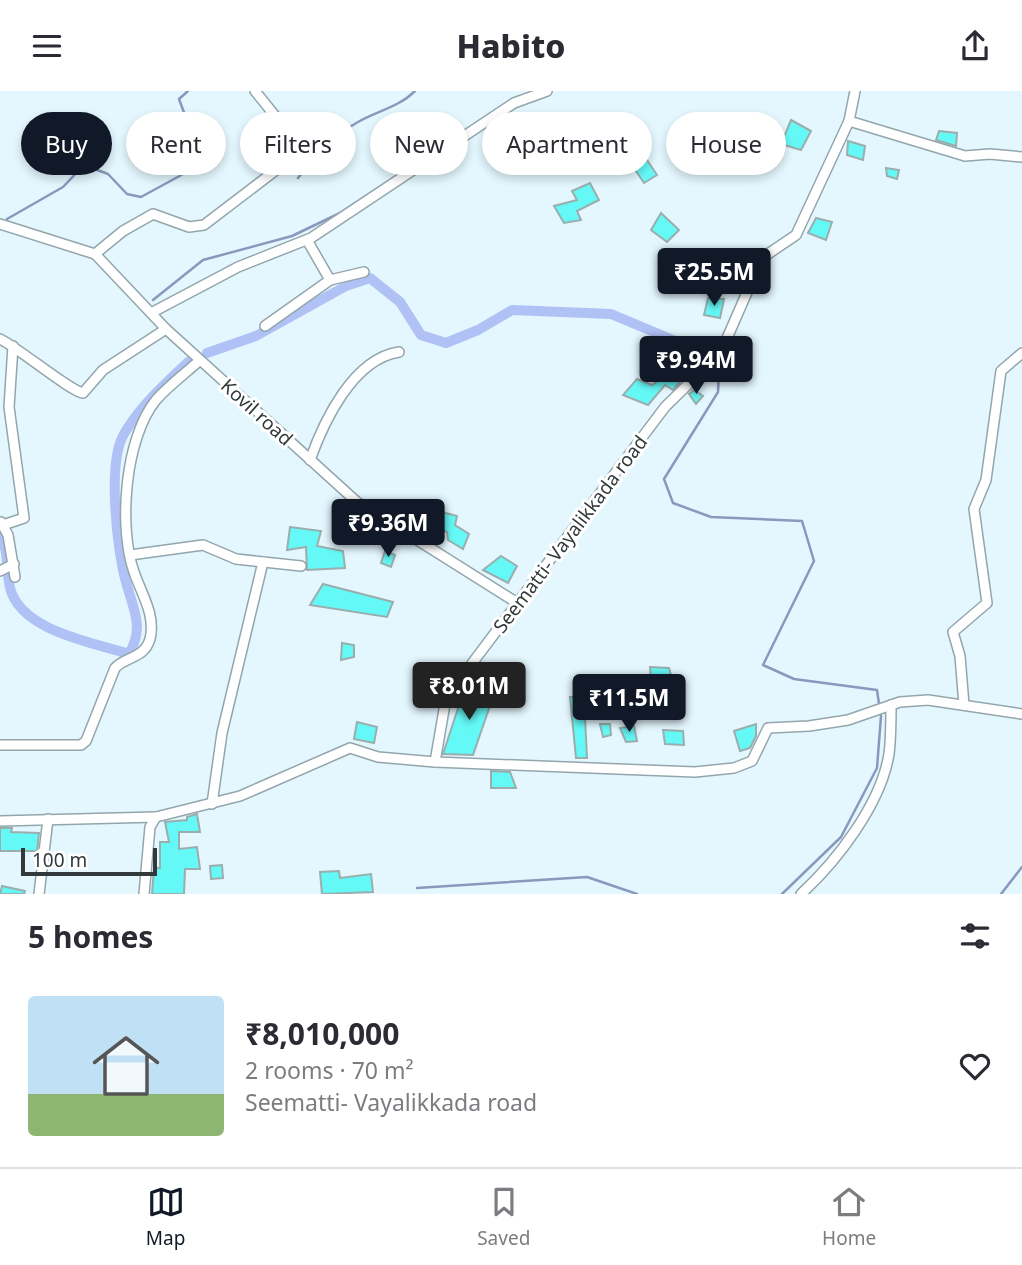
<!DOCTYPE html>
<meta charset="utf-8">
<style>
:root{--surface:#fff;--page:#f2f2f3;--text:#2b2b33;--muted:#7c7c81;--line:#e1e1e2;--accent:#111827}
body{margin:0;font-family:"Noto Sans",sans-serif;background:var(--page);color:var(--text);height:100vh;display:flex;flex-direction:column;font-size:26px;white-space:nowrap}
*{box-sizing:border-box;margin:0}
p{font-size:23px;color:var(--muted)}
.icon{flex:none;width:38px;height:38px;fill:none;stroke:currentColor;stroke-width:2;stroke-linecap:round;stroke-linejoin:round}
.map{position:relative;height:803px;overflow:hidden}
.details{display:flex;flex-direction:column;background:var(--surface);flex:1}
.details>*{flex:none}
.guide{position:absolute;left:21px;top:21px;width:980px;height:63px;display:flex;gap:14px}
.scale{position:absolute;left:21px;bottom:18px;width:136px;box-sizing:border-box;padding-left:7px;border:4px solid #31393b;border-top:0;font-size:19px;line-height:24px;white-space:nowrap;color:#31393b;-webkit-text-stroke:5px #fff;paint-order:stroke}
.price{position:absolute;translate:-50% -60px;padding:0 16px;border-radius:7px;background:var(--accent);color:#fff;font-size:23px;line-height:46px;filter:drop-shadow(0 2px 4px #0008)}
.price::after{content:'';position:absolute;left:50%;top:42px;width:21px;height:16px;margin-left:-10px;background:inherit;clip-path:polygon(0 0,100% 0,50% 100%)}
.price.active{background:#222;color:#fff}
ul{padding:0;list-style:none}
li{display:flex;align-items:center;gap:21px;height:175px;padding:0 28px}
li+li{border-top:2px solid var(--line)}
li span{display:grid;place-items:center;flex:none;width:196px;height:140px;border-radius:7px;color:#555}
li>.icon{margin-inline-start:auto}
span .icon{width:84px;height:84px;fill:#fffc;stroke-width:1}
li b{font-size:30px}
h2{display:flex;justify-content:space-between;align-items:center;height:84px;padding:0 28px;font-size:30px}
.tag{padding:0 24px;border-radius:32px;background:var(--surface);box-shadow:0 4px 10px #0003;font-size:24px;line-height:63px}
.tag.active{background:var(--accent);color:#fff}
header{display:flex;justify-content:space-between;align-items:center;height:91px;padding:0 28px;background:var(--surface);font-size:32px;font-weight:800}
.tabs{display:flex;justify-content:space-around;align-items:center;height:98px;border-top:2px solid var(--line);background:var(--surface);font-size:19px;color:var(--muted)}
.tabs a{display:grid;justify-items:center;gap:4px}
.tabs .active{color:var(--accent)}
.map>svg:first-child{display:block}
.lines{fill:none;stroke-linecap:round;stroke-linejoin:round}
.stream{stroke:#8a98bd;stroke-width:2.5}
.canal{stroke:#b0c1f5;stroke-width:10}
.building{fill:#64f9f7;stroke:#99aead;stroke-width:2}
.street-casing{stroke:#93a6ac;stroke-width:12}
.street{stroke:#fff;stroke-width:9}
.labels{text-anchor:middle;stroke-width:6;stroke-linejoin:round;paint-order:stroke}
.street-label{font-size:19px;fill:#31393b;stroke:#fff}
</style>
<header><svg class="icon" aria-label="menu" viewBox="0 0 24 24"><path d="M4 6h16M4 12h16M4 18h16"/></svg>Habito<svg class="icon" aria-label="share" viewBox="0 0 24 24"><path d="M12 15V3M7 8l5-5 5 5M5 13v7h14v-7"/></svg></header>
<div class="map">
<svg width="1022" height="803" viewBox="0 0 1022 803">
<rect width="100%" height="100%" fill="#e4f7fe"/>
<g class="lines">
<!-- stream -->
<g class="stream">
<path d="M298,87C315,65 333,45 358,31C377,20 399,16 415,0"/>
<path d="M7,128L63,96L84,74L108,83L127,103L141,106L185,82L196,54L179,8L188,0"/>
<path d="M153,209L203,169L292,145L340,122L448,51"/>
<path d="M714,275L719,280L718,301L664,388L673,412L711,426L802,430L814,470L763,574L794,588L877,599L879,613"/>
<path d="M417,797L587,786L637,803"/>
<path d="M782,803L841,746L877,677L881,625"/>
<path d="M1001,803L1022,776"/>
</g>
<!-- canal -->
<g class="canal">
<path d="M207,262L256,245L346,195L370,187L400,211L421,244L446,252L478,239L512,219L611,223L697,259L707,268"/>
<path d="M0,443C9,460 6,479 10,497C21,540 92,551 129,563C145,536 133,518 126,491C117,460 107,371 124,343C140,315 165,293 188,271"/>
</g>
</g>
<!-- building -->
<g class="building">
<path d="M791,29L811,40L801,59L781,53Z"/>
<path d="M939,40L957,42L956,55L936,49Z"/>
<path d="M625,49L633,65L621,74L610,60Z"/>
<path d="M848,50L865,55L863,69L847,64Z"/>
<path d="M647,69L657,84L644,92L634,77Z"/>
<path d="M886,77L899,79L897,88L887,85Z"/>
<path d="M590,92L599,109L577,120L581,129L564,132L554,115L577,109L572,100Z"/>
<path d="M661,122L679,139L667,151L651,139Z"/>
<path d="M816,127L832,131L826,149L808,142Z"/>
<path d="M708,207L724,208L720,227L704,224Z"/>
<path d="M670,281H674L673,284L680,291L673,299L665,294L648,314L623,304L637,288L652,294Z"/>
<path d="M694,299L703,305L696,313L689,303Z"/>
<path d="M438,420L457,425L455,434L469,443L463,458L448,449L447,441L429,434Z"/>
<path d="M364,424L377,432L372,438L360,431Z"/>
<path d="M290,436L321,440L317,455L343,460L345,477L307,479L306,456L287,459Z"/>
<path d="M385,460L395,464L391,476L381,472Z"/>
<path d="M501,465L517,475L508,492L483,479Z"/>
<path d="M323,493L393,511L387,526L310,514Z"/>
<path d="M342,552L354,554V566L341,569Z"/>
<path d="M650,576L669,577L673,591L651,590Z"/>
<path d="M466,593L494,603L473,664L443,663Z"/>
<path d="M570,606H584L587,667H576Z"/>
<path d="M357,631L377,636L374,652L354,648Z"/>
<path d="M600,633H610L611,644L603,646Z"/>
<path d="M756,633V645L750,657L740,660L734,640Z"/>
<path d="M634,635L637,650L626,651L620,637Z"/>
<path d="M663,639L683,640L684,654L665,653Z"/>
<path d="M491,680L510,681L516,697H491Z"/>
<path d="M197,723L200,741H179V758L197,756L200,778H185L184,803H152L154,777H160V751H169L165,731L187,729V726Z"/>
<path d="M0,737H12L11,741L39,742L37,760H0Z"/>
<path d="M222,774L223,787L211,788L210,775Z"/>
<path d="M339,780L340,787L371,783L373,801L322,803L320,781Z"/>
<path d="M2,795L25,800L24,803H0Z"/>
</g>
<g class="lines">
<!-- street casing -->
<g class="street-casing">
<g id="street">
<path d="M849,30L855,0"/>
<path d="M0,133L95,163L166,238L357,411L519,513"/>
<path d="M95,163L123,140L153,123L189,136L204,134L297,63V52L255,0"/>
<path d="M330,189L364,181"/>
<path d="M151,222L238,176L311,147L514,12L547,0"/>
<path d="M265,235L330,189L307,149"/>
<path d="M0,248C20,258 70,300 83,302L103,279L166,238"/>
<path d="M310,369C324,330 353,268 399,261"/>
<path d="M1,431L8,444L15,486"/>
<path d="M3,434L24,427L9,316L13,255"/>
<path d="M130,464L203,454L236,468L301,475"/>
<path d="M0,480L14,473"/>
<path d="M964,614L960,565L953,541L987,512L974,418L986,389L1001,280L1022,262"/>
<path d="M0,654H81L86,650L115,577C126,565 144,568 150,548C156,524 141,502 134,481C118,435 125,347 156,309C169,294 186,282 200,269"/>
<path d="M435,671L695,681L734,677L752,670L768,637L809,635L848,629L900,611L928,609L1022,623"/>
<path d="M212,713L222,642L263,471"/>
<path d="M0,730L156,726"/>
<path d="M39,803L48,728"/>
<path d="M144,803L150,736L156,726L240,705L350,657L378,666L435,671L446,607L665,316L721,261L762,167L796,144L849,30L965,65L990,63L1022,66"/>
<path d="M801,803C837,770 881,713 889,663C891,647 891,630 891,614"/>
</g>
</g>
<!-- street -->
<use href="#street" class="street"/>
</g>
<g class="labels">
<!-- street labels -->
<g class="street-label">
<text transform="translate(257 321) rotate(42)" y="7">Kovil road</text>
<text transform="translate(570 443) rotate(-53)" y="7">Seematti- Vayalikkada road</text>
</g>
</g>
</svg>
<div class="scale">100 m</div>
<b class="price" style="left:714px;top:217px">₹25.5M</b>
<b class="price" style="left:696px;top:305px">₹9.94M</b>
<b class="price" style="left:388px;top:468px">₹9.36M</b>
<b class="price active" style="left:469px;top:631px">₹8.01M</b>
<b class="price" style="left:629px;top:643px">₹11.5M</b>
<div class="guide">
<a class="tag active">Buy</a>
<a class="tag">Rent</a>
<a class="tag">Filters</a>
<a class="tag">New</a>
<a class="tag">Apartment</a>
<a class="tag">House</a>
</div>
</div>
<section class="details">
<h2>5 homes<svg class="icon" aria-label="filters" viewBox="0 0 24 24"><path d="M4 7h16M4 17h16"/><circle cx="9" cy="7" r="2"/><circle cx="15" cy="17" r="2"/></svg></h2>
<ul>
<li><span style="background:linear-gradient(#bfe0f5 70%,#8fb573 0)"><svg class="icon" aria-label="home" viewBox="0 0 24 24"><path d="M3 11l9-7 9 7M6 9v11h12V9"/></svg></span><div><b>₹8,010,000</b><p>2 rooms · 70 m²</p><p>Seematti- Vayalikkada road</p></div><svg class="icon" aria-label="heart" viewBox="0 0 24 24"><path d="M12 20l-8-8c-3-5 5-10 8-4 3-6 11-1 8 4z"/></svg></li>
</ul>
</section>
<nav class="tabs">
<a class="active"><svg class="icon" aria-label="map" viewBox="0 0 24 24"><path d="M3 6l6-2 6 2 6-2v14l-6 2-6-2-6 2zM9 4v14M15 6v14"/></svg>Map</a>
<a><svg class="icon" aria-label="saved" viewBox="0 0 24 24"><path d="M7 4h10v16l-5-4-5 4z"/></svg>Saved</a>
<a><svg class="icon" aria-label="home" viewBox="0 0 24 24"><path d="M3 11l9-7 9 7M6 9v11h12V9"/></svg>Home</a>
</nav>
